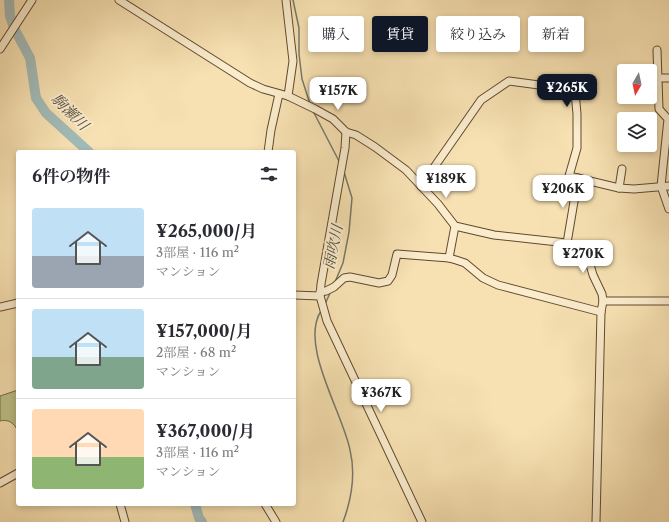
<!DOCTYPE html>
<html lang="ja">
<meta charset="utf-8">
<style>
:root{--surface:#fff;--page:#f2f2f3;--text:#2b2b33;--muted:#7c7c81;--line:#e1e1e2;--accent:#111827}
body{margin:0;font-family:"Libre Caslon Text","Noto Serif JP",serif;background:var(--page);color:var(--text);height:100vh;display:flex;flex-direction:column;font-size:15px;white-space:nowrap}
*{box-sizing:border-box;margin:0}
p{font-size:13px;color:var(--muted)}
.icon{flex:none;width:22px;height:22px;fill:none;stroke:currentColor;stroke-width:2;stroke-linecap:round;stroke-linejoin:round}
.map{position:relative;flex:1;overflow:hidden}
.panel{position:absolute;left:16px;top:150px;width:280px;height:356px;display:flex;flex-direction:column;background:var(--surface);border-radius:4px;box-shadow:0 2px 6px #0003}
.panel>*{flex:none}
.banner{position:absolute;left:308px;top:16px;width:301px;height:36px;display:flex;gap:8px}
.needle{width:26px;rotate:189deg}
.controls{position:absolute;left:617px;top:64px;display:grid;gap:8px}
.controls a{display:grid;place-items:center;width:40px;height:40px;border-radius:4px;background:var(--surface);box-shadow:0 2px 6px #0003;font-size:20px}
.price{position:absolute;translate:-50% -34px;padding:0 9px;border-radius:8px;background:#fff;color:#222;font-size:13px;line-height:26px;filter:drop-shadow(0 1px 2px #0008)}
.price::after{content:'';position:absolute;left:50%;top:24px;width:12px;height:9px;margin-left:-6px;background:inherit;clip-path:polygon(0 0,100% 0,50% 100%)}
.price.selected{background:var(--accent);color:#fff}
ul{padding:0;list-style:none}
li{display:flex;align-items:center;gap:12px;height:100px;padding:0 16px}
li+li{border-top:1px solid var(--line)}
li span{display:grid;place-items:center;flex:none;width:112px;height:80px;border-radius:4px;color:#555}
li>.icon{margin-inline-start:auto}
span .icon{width:48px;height:48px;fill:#fffc;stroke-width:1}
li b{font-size:17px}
h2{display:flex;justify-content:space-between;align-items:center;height:48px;padding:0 16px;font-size:17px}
.pill{padding:0 14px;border-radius:4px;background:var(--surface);box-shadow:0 2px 6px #0003;font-size:14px;line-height:36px}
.pill.selected{background:var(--accent);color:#fff}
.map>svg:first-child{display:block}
.green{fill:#bec28a;stroke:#766c46}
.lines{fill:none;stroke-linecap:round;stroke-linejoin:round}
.stream{stroke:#74796f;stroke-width:1.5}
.river{stroke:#a2bbb8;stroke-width:10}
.minor-casing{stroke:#61492d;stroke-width:9}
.minor{stroke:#faeccd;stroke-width:7}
.labels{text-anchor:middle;stroke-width:4;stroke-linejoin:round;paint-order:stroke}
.water-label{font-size:15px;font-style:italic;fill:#575041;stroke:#faeccd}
</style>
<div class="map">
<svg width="669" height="522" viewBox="0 0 669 522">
<rect width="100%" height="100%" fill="#f7e1b2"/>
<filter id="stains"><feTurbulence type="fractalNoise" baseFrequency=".005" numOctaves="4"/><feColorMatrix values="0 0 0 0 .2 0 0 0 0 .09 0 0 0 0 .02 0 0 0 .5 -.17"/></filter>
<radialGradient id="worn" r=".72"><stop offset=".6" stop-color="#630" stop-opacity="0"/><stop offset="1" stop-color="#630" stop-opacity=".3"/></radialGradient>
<!-- green -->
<path class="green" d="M18,390V431C14,423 9,419 0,421V396Z"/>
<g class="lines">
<!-- stream -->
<g class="stream">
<path d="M293,0L299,28V54L302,79L310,104"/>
<path d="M313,111L340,163"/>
<path d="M335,282L343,263L349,232L352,198L344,172"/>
<path d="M325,304L331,291"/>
<path d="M321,311C299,345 343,413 350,450C356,475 352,498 343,522"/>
</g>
<!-- river -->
<g class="river">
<path d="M9,0L10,16L14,28L30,58L36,98L46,113L89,152"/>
<path d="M195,504L199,518L202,522"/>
</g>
<!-- minor casing -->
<g class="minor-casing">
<g id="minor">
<path d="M119,0L250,83L263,89L288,96L315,109L333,119L346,132L356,135L375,147L406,170L438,204L455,226L494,235L567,243L580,248L589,261L593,275L602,294L603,301L601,312L596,522"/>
<path d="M286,0L293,61L288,96"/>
<path d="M0,49L32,0"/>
<path d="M657,50L659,109L668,119L661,186L669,209"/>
<path d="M658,78H669"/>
<path d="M346,132L345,148L321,284L320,296L327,321L422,522"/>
<path d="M268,152L271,130L279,94"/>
<path d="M421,186L481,100L509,81L554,87L575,92L577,114V148L569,176L619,188L634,189L669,186"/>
<path d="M619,188L622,169"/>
<path d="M567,243L578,178"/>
<path d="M449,258L455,226"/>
<path d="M320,292L326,291L334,287L344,278L350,277L379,283L388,281L392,275L397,254L449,258L456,260L465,263L483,278L498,285L601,312"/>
<path d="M294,295L320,296"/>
<path d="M603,301H669"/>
<path d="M0,307L18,303"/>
<path d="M0,483L18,473"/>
<path d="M120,504L125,522"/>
<path d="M265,504L276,522"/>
</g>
</g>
<!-- minor -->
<use href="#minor" class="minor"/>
</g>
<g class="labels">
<!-- water labels -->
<g class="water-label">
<text transform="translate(70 112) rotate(45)" y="5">駒瀬川</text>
<text transform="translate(333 247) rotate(-78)" y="5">雨吹川</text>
</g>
</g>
<rect width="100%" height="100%" filter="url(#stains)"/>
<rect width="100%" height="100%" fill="url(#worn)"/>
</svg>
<div class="controls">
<a><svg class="needle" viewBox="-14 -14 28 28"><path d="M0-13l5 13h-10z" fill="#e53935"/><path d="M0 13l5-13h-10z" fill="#7c7c81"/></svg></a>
<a><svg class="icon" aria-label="layers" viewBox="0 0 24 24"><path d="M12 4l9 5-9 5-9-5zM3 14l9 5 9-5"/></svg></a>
</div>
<b class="price selected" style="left:567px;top:108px">¥265K</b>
<b class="price" style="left:338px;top:111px">¥157K</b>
<b class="price" style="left:446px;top:199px">¥189K</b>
<b class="price" style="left:563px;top:209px">¥206K</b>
<b class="price" style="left:583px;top:274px">¥270K</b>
<b class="price" style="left:381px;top:413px">¥367K</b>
<div class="banner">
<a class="pill">購入</a>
<a class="pill selected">賃貸</a>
<a class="pill">絞り込み</a>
<a class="pill">新着</a>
</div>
<section class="panel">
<h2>6件の物件<svg class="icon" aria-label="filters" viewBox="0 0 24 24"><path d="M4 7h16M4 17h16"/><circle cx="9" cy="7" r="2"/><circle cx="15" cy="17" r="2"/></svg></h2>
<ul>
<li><span style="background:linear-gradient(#bfe0f5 60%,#9aa5b1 0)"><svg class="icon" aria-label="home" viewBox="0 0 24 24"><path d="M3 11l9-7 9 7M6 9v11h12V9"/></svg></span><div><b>¥265,000/月</b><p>3部屋 · 116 m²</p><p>マンション</p></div></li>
<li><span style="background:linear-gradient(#bfe0f5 60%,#7fa58c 0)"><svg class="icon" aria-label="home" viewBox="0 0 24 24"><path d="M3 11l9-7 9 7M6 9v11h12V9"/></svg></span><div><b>¥157,000/月</b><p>2部屋 · 68 m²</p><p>マンション</p></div></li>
<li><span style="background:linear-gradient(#ffd9b3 60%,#8fb573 0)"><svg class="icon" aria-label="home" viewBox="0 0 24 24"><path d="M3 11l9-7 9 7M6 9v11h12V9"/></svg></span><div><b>¥367,000/月</b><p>3部屋 · 116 m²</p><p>マンション</p></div></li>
</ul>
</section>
</div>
